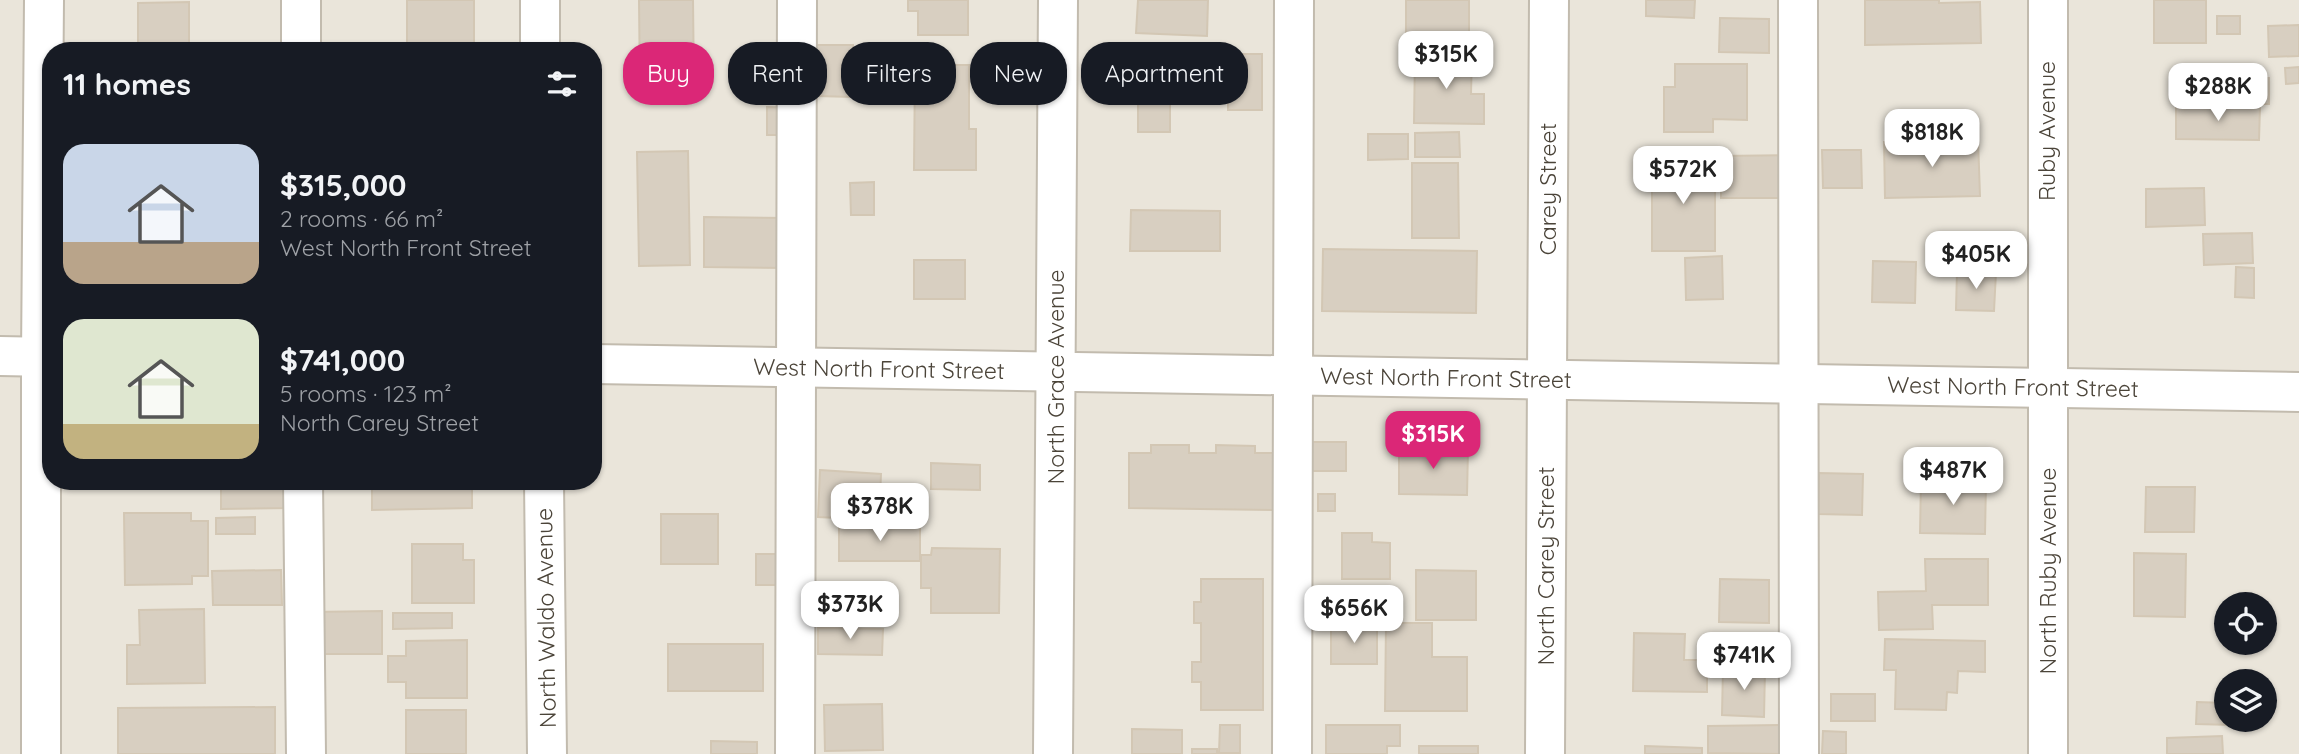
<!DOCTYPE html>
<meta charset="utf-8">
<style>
:root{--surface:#171b24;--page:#242831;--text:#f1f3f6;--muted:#9ea1a6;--accent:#db2777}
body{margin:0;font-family:Quicksand,sans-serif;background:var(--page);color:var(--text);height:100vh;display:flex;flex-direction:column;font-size:26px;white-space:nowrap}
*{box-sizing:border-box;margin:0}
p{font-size:23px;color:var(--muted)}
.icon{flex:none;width:38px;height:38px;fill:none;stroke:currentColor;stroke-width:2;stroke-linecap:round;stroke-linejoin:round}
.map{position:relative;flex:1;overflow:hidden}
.side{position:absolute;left:42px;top:42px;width:560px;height:448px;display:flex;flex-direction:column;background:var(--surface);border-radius:28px;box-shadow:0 2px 5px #0004}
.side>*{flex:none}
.top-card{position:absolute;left:623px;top:42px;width:665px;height:63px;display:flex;gap:14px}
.tools{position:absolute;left:2214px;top:592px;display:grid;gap:14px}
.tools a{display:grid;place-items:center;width:63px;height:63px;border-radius:50%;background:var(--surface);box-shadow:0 2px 5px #0004;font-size:35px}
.price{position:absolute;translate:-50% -60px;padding:0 16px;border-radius:14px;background:#fff;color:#222;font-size:23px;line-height:46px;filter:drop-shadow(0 2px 4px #0008)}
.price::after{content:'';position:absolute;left:50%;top:42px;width:21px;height:16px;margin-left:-10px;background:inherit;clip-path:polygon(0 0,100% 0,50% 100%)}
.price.current{background:var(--accent);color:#fff}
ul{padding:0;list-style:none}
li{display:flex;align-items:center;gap:21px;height:175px;padding:0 21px}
li span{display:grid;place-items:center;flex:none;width:196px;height:140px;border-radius:21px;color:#555}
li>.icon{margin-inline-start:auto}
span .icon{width:84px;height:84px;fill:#fffc;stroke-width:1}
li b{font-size:30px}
h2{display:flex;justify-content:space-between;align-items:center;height:84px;padding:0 21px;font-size:30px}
.tag{padding:0 24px;border-radius:28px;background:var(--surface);box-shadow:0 2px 5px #0004;font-size:24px;line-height:63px}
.tag.current{background:var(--accent);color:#fff}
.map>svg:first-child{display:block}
.residential{fill:#eae5da;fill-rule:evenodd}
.building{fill:#d8cfc1;stroke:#d3c7b4;stroke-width:2}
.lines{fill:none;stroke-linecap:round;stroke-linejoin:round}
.minor-casing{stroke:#c2bbae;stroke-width:42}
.minor{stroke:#fff;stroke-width:38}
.labels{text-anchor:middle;stroke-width:7;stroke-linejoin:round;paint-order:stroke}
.street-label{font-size:23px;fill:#4b4439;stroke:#fff}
</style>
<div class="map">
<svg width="2299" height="754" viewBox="0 0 2299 754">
<rect width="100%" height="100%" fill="#f6f3ec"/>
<!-- residential -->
<path class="residential" d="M0,0H2299V754H0ZM51,51H593V481H51ZM2226,604H2264V642H2226ZM2226,681H2264V719H2226Z"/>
<!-- building -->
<g class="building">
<rect x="407" y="0" width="67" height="51"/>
<path d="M639,0H693L694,89L640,90Z"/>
<path d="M908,0H968V35H918V11H908Z"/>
<path d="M1138,0H1208L1207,36L1136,33Z"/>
<rect x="1406" y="0" width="63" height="33"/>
<path d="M1646,0H1695L1694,18L1646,16Z"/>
<path d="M1865,0H1939V3L1980,2L1981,43L1865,45Z"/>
<rect x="2154" y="0" width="52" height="43"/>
<path d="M189,2V51H138V3Z"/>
<rect x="2217" y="16" width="23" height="18"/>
<path d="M1720,18L1769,19V53L1719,52Z"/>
<path d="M2299,25V56L2269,57L2268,26Z"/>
<path d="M809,45H853V97L817,96L818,79H808Z"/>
<rect x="1228" y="54" width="34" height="56"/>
<path d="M1415,55L1472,56L1471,94H1484V124L1414,123Z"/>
<path d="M1675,64H1747V120L1713,119V132H1664V87H1675Z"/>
<path d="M915,65H969V129H976V170H914Z"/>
<path d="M2299,67V83L2286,84L2285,68Z"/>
<rect x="1138" y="75" width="32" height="57"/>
<rect x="2222" y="78" width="47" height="26"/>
<path d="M2176,106L2260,107L2259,140L2176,139Z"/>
<path d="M767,107L794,108V135H767Z"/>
<path d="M1459,132L1460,157H1415V133Z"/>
<path d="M1368,134H1408V159L1368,160Z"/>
<path d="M1978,139L1980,196L1885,198L1884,142Z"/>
<path d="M1822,150H1861L1862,188H1823Z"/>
<path d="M688,151L690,265L639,266L637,152Z"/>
<path d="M1789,155V198H1721V156Z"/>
<rect x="1652" y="162" width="63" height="89"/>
<path d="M1412,163H1458L1459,238H1412Z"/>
<path d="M874,182V215H851L850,183Z"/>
<path d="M2204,188L2205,225L2146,227V189Z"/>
<path d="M1131,210L1220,211V251H1130Z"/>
<path d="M704,217L788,218V268L704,267Z"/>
<path d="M2252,233L2253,263L2204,265L2203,234Z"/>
<path d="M1323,249L1477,251L1476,313L1322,311Z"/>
<path d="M1722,256L1723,299L1686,300L1685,258Z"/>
<rect x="914" y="260" width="51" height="39"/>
<path d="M1873,261L1916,262L1915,303L1872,302Z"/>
<path d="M2236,267L2254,268V298L2235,297Z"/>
<path d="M1957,271L1996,272L1994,311L1956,310Z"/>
<path d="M1310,442H1346V471H1309Z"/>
<path d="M1151,445H1189V453H1216V445L1255,446V453H1277V510L1129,508V453H1151Z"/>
<path d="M1411,445H1448V449H1468L1467,495L1399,494V449H1411Z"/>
<path d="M931,463L980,465V490L931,489Z"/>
<path d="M820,470L881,474L879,520L818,517Z"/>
<path d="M1819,473L1863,474L1862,515L1818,514Z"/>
<path d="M1921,480L1986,482L1985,534L1920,533Z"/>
<rect x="143" y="481" width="47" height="5"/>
<path d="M221,481H289L290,508L221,509Z"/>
<path d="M372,481H472V508L372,510Z"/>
<path d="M2146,487H2195L2194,532H2145Z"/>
<rect x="1318" y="494" width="17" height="17"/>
<path d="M124,513H191V521H208V576H192V584L125,585Z"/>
<rect x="661" y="514" width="57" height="50"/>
<path d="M255,517V534H216V518Z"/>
<rect x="839" y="525" width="81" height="36"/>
<path d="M1342,533H1372V542L1390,543V579H1342Z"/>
<path d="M412,544H463V560H474V603H412Z"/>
<path d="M932,548L1000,549L999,613H931V588H921V555H931Z"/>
<path d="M2134,553L2186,554L2185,617L2134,616Z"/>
<rect x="756" y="554" width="20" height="31"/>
<path d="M1925,559H1988V605H1932L1933,629L1879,630L1878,592L1926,591Z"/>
<path d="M281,570L282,605H213L212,571Z"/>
<path d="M1416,570L1476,571V620H1416Z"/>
<path d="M1201,579H1263V710H1201V682H1192V662H1201V623H1194V602H1201Z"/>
<path d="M1720,579L1769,580V623L1719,622Z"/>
<path d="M204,609L205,683L127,684V645H140L139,610Z"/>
<path d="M382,611V654H310V612Z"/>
<path d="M393,613H452V628L393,629Z"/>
<path d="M1386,623H1432V657H1467V711H1385Z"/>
<rect x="1331" y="625" width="46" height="39"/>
<path d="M818,628L883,629L882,655L818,654Z"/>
<path d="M1634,633L1685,634L1684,660H1707V692L1633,691Z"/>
<path d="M1885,639L1985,641V672L1958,671L1957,693L1947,692L1946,710L1895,709L1896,670H1884Z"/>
<path d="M467,640V698H406V682H388V656H406V641Z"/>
<rect x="668" y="644" width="95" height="47"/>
<path d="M1723,668L1765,669L1764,717L1722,715Z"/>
<rect x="1831" y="694" width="44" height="27"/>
<path d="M2197,702L2226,703V719H2233V725L2196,724Z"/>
<path d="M882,704L883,750L825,751L824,705Z"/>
<path d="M275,707V754H118V708Z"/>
<rect x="406" y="710" width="60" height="44"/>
<path d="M1220,725H1240V753H1219Z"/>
<path d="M1326,725H1400V746H1387V754H1326Z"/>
<path d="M1782,725V754L1708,753V726Z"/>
<path d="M1132,729L1182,730V754H1132Z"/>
<path d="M1823,731L1846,732V754H1822Z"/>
<path d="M2222,736L2223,754H2167V738Z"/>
<path d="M711,741L757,742V754H711Z"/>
<rect x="1419" y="746" width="59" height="8"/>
<path d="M1645,746L1702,748V754H1645Z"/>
<rect x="1192" y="749" width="25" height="5"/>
</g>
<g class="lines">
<!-- minor casing -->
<g class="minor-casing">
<g id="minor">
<path d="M301,0V51"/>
<path d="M540,0V51"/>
<path d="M1798,0L1799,754"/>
<path d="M2048,0V754"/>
<path d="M0,356L51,357"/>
<path d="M593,364L2299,392"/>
<path d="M303,481L306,754"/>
<path d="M544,481L547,754"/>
<path d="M41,754V357L44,0"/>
<path d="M795,754L797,0"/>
<path d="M1053,754L1058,0"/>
<path d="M1292,754L1294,0"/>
<path d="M1545,754L1549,0"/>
</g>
</g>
<!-- minor -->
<use href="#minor" class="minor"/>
</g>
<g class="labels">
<!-- street labels -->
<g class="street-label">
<text transform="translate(2047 131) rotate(-90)" y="8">Ruby Avenue</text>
<text transform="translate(1548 189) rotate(-90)" y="8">Carey Street</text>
<text transform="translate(879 369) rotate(1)" y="8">West North Front Street</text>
<text transform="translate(1056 377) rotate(-90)" y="8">North Grace Avenue</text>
<text transform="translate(1446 378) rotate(1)" y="8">West North Front Street</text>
<text transform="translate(2013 387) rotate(1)" y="8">West North Front Street</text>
<text transform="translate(1546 566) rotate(-90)" y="8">North Carey Street</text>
<text transform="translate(2048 571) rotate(-90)" y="8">North Ruby Avenue</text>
<text transform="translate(546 618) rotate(-91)" y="8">North Waldo Avenue</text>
</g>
</g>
</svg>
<div class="tools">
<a><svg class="icon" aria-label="locate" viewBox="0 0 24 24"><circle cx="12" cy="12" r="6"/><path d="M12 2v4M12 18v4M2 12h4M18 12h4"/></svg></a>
<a><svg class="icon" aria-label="layers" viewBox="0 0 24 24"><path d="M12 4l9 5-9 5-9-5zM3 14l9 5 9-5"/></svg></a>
</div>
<b class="price" style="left:1446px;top:91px">$315K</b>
<b class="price" style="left:2218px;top:123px">$288K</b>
<b class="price" style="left:1932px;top:169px">$818K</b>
<b class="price" style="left:1683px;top:206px">$572K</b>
<b class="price" style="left:1976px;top:291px">$405K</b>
<b class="price current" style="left:1433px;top:471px">$315K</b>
<b class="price" style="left:1953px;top:507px">$487K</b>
<b class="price" style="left:880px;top:543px">$378K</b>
<b class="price" style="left:850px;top:641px">$373K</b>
<b class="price" style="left:1354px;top:645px">$656K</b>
<b class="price" style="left:1744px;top:692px">$741K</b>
<div class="top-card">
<a class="tag current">Buy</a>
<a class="tag">Rent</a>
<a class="tag">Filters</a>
<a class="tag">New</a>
<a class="tag">Apartment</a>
</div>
<section class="side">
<h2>11 homes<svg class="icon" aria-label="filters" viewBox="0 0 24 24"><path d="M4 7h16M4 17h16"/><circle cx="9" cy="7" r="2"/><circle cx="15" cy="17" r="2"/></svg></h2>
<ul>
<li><span style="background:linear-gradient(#c9d6e8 70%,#b9a48a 0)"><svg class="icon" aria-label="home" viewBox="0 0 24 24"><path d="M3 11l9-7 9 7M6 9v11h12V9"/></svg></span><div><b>$315,000</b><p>2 rooms · 66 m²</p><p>West North Front Street</p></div></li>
<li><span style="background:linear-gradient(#dfe7d0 75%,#c2b280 0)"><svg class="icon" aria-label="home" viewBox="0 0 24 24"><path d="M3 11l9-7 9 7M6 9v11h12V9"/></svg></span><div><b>$741,000</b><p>5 rooms · 123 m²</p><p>North Carey Street</p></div></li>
</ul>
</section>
</div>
